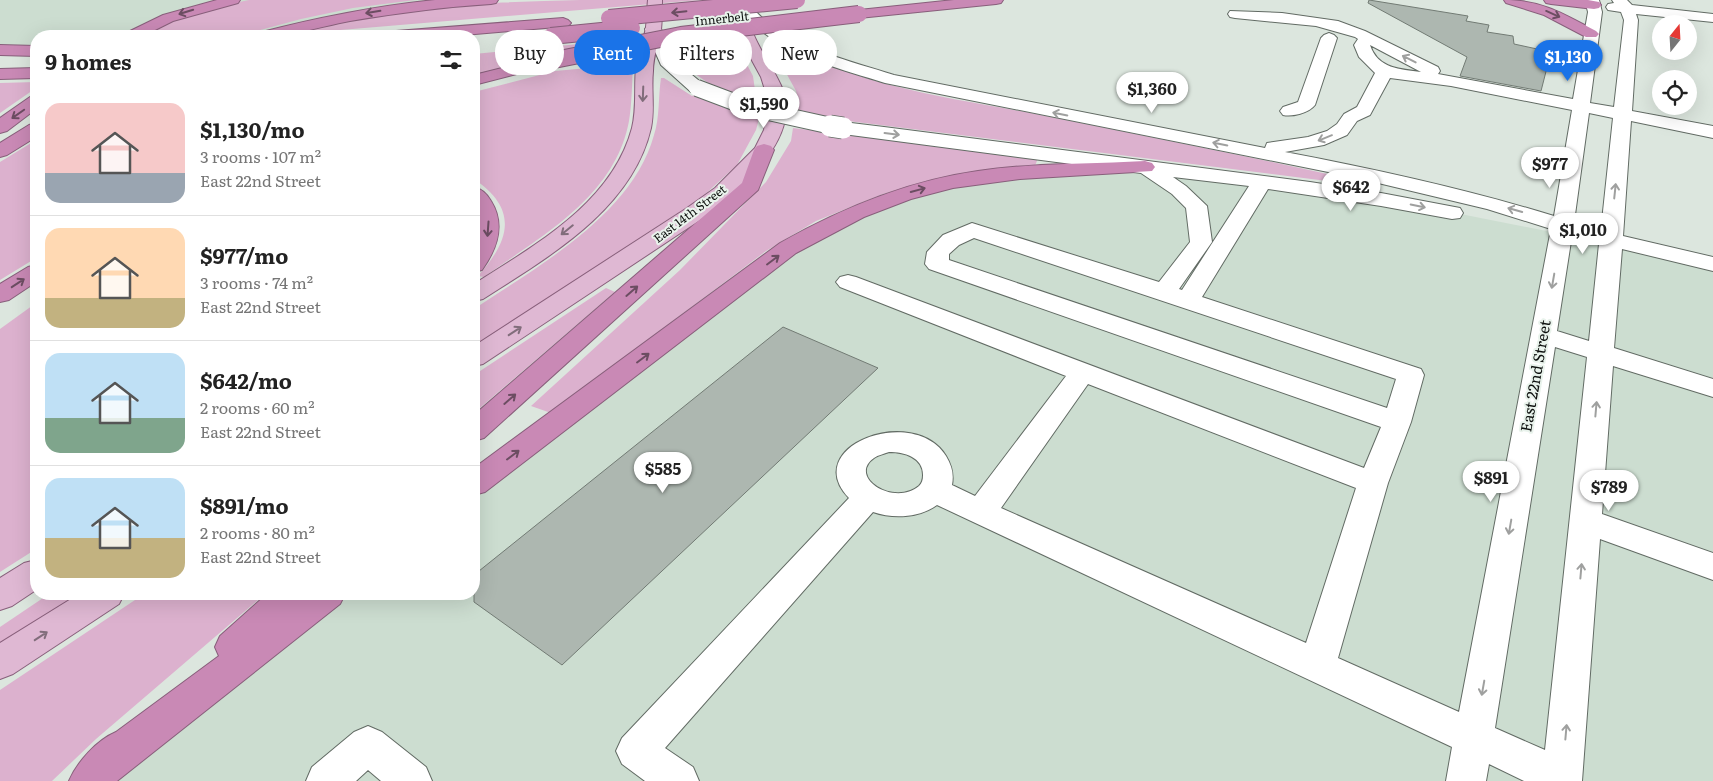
<!DOCTYPE html>
<meta charset="utf-8">
<style>
:root{--surface:#fff;--page:#f6f6f6;--text:#222;--muted:#767676;--line:#e0e0e0;--accent:#1a73e8}
body{margin:0;font-family:Literata,serif;background:var(--page);color:var(--text);height:100vh;display:flex;flex-direction:column;font-size:19px;white-space:nowrap}
*{box-sizing:border-box;margin:0}
p{font-size:16px;color:var(--muted)}
.icon{flex:none;width:28px;height:28px;fill:none;stroke:currentColor;stroke-width:2;stroke-linecap:round;stroke-linejoin:round}
.map{position:relative;flex:1;overflow:hidden}
.side{position:absolute;left:30px;top:30px;width:450px;height:570px;display:flex;flex-direction:column;background:var(--surface);border-radius:20px;box-shadow:0 5px 20px #0002}
.side>*{flex:none}
.hud{position:absolute;left:495px;top:30px;width:475px;height:45px;display:flex;gap:10px}
.needle{width:32px;rotate:18deg}
.fabs{position:absolute;left:1652px;top:15px;display:grid;gap:10px}
.fabs a{display:grid;place-items:center;width:45px;height:45px;border-radius:50%;background:var(--surface);box-shadow:0 5px 20px #0002;font-size:25px}
.price{position:absolute;translate:-50% -42px;padding:0 11px;border-radius:18px;background:#fff;color:#222;font-size:16px;line-height:32px;filter:drop-shadow(0 1px 2px #0008)}
.price::after{content:'';position:absolute;left:50%;top:30px;width:15px;height:11px;margin-left:-8px;background:inherit;clip-path:polygon(0 0,100% 0,50% 100%)}
.price.current{background:var(--accent);color:#fff}
ul{padding:0;list-style:none}
li{display:flex;align-items:center;gap:15px;height:125px;padding:0 15px}
li+li{border-top:1px solid var(--line)}
li span{display:grid;place-items:center;flex:none;width:140px;height:100px;border-radius:15px;color:#555}
li>.icon{margin-inline-start:auto}
span .icon{width:60px;height:60px;fill:#fffc;stroke-width:1}
li b{font-size:21px}
h2{display:flex;justify-content:space-between;align-items:center;height:60px;padding:0 15px;font-size:21px}
.pill{padding:0 18px;border-radius:22px;background:var(--surface);box-shadow:0 5px 20px #0002;font-size:18px;line-height:45px}
.pill.current{background:var(--accent);color:#fff}
.map>svg:first-child{display:block}
.built{fill:#ccddd0}
.green{fill:#dcb1ce}
.building{fill:#adb7b0;stroke:#727b74}
.lines{fill:none;stroke-linecap:round;stroke-linejoin:round}
.minor-casing{stroke:#626b64;stroke-width:2}
.major-casing{stroke:#885f7b;stroke-width:2}
.highway-casing{stroke:#885f7b;stroke-width:2}
.minor{fill:#fff;fill-rule:evenodd}
.major{fill:#dfb8d3;fill-rule:evenodd}
.highway{fill:#c989b5;fill-rule:evenodd}
.minor-bridge-far1-casing{stroke:#626b64;stroke-width:18;stroke-linecap:butt}
.minor-bridge-casing{stroke:#626b64;stroke-width:23;stroke-linecap:butt}
.highway-bridge-casing{stroke:#885f7b;stroke-width:18;stroke-linecap:butt}
.minor-bridge-far1{stroke:#fff;stroke-width:16}
.minor-bridge{stroke:#fff;stroke-width:21}
.highway-bridge{stroke:#c989b5;stroke-width:16}
.oneway{stroke:#6c4d62}
.oneway2{stroke:#9fa09f}
.oneway3{stroke:#816d7b}
.labels{text-anchor:middle;stroke-width:4;stroke-linejoin:round;paint-order:stroke}
.far-street-label{font-size:12px;fill:#0e110f;stroke:#e9f3ec}
.street-label{font-size:15px;fill:#0e110f;stroke:#e9f3ec}
</style>
<div class="map">
<svg width="1713" height="781" viewBox="0 0 1713 781">
<rect width="100%" height="100%" fill="#dce6de"/>
<!-- built -->
<g class="built">
<path d="M0,0H491L296,28L263,36H36V51L0,50Z"/>
<path d="M1145,167L1410,204L1713,264V781H89L109,762L328,594H474V484L788,248L811,234L947,183Z"/>
</g>
<!-- green -->
<g class="green">
<path d="M249,0H415L353,8L301,19L238,36H142L150,30L206,9Z"/>
<path d="M580,0H700L293,34C385,4 484,3 580,0Z"/>
<path d="M773,37C852,86 946,97 1036,114C1135,134 1233,153 1332,175L1335,182L848,121L797,113L798,100L796,91L767,38Z"/>
<path d="M733,38L753,76L759,119L756,130L737,165L701,198L474,346V309C538,266 632,215 654,135C660,117 658,97 661,78H664L692,96L714,87L688,69L673,48Z"/>
<path d="M579,44L578,50L474,76V54Z"/>
<path d="M633,64C632,83 632,103 629,121C615,197 541,236 484,277L478,276C511,239 518,209 474,179V92L555,71Z"/>
<path d="M36,82V88L0,113V83Z"/>
<path d="M793,128L1038,158L1035,166L938,179L883,194L816,221L766,251L551,413L531,406L680,270L766,182L791,141Z"/>
<path d="M36,140V258L0,280V162Z"/>
<path d="M606,288L615,292L474,413V375Z"/>
<path d="M36,303V549L0,572V329Z"/>
<path d="M49,594H84L0,647V627Z"/>
<path d="M144,594H265L96,739L52,781H0V690Z"/>
</g>
<!-- building -->
<g class="building">
<path d="M1369,0L1468,16L1466,21L1489,25L1487,32L1513,36L1514,44L1551,52L1541,91L1460,76L1467,57L1368,3Z"/>
<path d="M783,327L878,368L562,665L474,602V575Z"/>
</g>
<g class="lines">
<!-- minor casing -->
<g class="minor-casing">
<g id="minor">
<path d="M732,0H746C778,45 844,59 894,75L1265,148L1267,143L1308,137L1327,131L1337,124L1344,114L1357,107L1375,73L1359,57L1354,45L1358,39L1355,37L1316,26L1235,18L1230,17L1228,14L1230,11L1282,13L1338,21L1365,31L1438,67L1440,71L1438,74L1573,99L1588,12L1585,0H1599L1602,12L1590,103L1614,107L1624,20L1621,12L1608,10L1606,7L1608,4L1614,3L1612,0H1627L1632,5L1713,14V22L1636,14L1638,20L1632,111L1713,126V138L1631,121L1623,236L1713,257V271L1622,249L1614,348L1713,379V397L1613,366L1602,514L1713,553V580L1600,539L1582,781H1524L1489,764L1486,781H1446L1452,747L937,505C919,518 893,519 873,512L665,748L693,767L699,781H645L622,764L616,751L622,738L849,498C799,446 914,404 946,456C952,466 954,474 952,485L975,496L1066,376L840,287L836,282L840,277L848,275L856,277L1364,468L1381,427L929,269L925,264L927,252L943,235L972,223L1159,282L1190,242L1186,208L1172,194L1141,173L843,134L836,132L834,128L836,124L843,122L884,127L1310,182L1381,193L1460,208L1463,213L1460,218L1452,219L1381,206L1268,189L1202,297L1421,369L1424,375L1411,422L1388,483L1338,658L1459,712L1551,229L1487,209L1353,177L885,83C830,66 765,50 732,0ZM1370,45L1421,72C1400,69 1378,69 1370,45ZM1390,78L1451,86L1572,110L1554,216C1466,189 1375,169 1285,152L1324,145L1347,135L1357,121L1370,115ZM1589,113L1613,118L1601,230L1574,222ZM1173,177L1249,186L1182,290L1179,289L1212,242L1207,206L1186,186ZM1572,235L1599,244L1589,341L1557,331ZM974,238L1396,379L1387,408L949,260V254L959,245ZM1555,347L1587,357L1545,750L1495,728ZM1088,384L1356,488L1306,643L1001,508ZM889,452C904,452 923,457 923,475C923,480 922,483 919,486C894,507 847,477 874,458C878,455 884,454 889,452Z"/>
<path d="M653,24L658,26L661,29L674,60L703,84L706,88L703,92L697,93L691,92L661,65L645,29L648,26Z"/>
<path d="M1329,33L1334,35L1337,38L1315,105C1309,113 1292,117 1283,115L1280,111L1283,107L1298,102L1321,38L1324,35Z"/>
<path d="M368,726L382,732L426,767L432,781H381L368,770L356,781H306L312,767L354,732Z"/>
</g>
</g>
<!-- major casing -->
<g class="major-casing">
<g id="major">
<path d="M648,0H662C662,10 662,20 661,30C658,44 653,57 653,71C651,90 655,109 651,128C632,210 548,257 483,299L474,301V284C535,245 612,203 632,128C637,108 634,87 636,67C638,53 644,40 646,27C647,18 647,9 648,0Z"/>
<path d="M728,0H742C746,11 748,22 753,33C761,53 775,70 783,90C801,142 737,190 703,218L483,364L474,366V346L687,208L715,188L755,148L764,130L767,110L766,93L761,77L737,33Z"/>
<path d="M36,560V590L12,606L0,610V578L24,563Z"/>
<path d="M79,594H124L119,604L13,674L0,679V643Z"/>
</g>
</g>
<!-- highway casing -->
<g class="highway-casing">
<g id="highway">
<path d="M217,0H240L238,3L173,21L143,36H123L126,33L163,15Z"/>
<path d="M435,0H498L496,3L491,4C444,7 397,13 350,21C318,27 287,38 255,36L258,33C316,18 375,6 435,0Z"/>
<path d="M954,0H1003L1001,3L996,4L859,18L854,17L852,14L854,11L859,10Z"/>
<path d="M1504,0C1542,0 1564,14 1596,31L1599,34L1596,37H1586L1544,15L1506,3Z"/>
<path d="M1544,0H1588L1599,2L1601,5L1599,8L1594,9L1551,4L1546,3Z"/>
<path d="M563,18L568,20L571,23L568,26L452,36H388L391,33L396,31Z"/>
<path d="M0,45L36,46V56L0,55Z"/>
<path d="M554,55L560,57L562,60L560,63L474,85V75Z"/>
<path d="M36,68V78L0,79V69Z"/>
<path d="M36,96V109L7,131L0,133V118L30,97Z"/>
<path d="M36,123V137L7,155L0,157V143L29,125Z"/>
<path d="M764,144L771,146L774,150L758,190L484,438L474,441V415L742,183L754,150L757,146Z"/>
<path d="M1145,161L1152,163L1155,167L1152,171L1020,179L953,188L911,199L864,217L796,253L485,492L474,495V468L780,243C842,208 907,181 978,171C1033,163 1090,164 1145,161Z"/>
<path d="M474,187C482,189 487,194 491,201C506,225 497,249 482,270L474,272V244L477,229L474,208Z"/>
<path d="M36,265V282L9,300L0,302V284L28,267Z"/>
<path d="M267,594H345L340,604L117,781H69C77,762 97,740 116,732L219,656L215,647L220,636Z"/>
</g>
</g>
<!-- minor -->
<use href="#minor" class="minor"/>
<!-- major -->
<use href="#major" class="major"/>
<!-- highway -->
<use href="#highway" class="highway"/>
<!-- minor-bridge-far1 casing -->
<g class="minor-bridge-far1-casing">
<path id="minor-bridge-far1" d="M697,88L750,108L836,127"/>
</g>
<!-- minor-bridge casing -->
<g class="minor-bridge-casing">
<path id="minor-bridge" d="M830,126L843,128"/>
</g>
<!-- highway-bridge casing -->
<g class="highway-bridge-casing">
<g id="highway-bridge">
<path d="M609,18L797,0"/>
<path d="M551,36L632,28"/>
<path d="M554,60L681,35L859,14"/>
</g>
</g>
<!-- minor-bridge-far1 -->
<use href="#minor-bridge-far1" class="minor-bridge-far1"/>
<!-- minor-bridge -->
<use href="#minor-bridge" class="minor-bridge"/>
<!-- highway-bridge -->
<use href="#highway-bridge" class="highway-bridge"/>
</g>
<!-- one-way arrows -->
<defs><path id="oneway-shaft" d="M-6 0H5M1.5-3L5.5 0L1.5 3" fill="none" stroke-width="1.6" stroke-linecap="round" stroke-linejoin="round" transform="scale(1.25)"/></defs>
<g class="oneway">
<use href="#oneway-shaft" transform="translate(186 12) rotate(163)"/>
<use href="#oneway-shaft" transform="translate(373 12) rotate(171)"/>
<use href="#oneway-shaft" transform="translate(679 12) rotate(174)"/>
<use href="#oneway-shaft" transform="translate(1553 14) rotate(24)"/>
<use href="#oneway-shaft" transform="translate(18 114) rotate(145)"/>
<use href="#oneway-shaft" transform="translate(918 190) rotate(-15)"/>
<use href="#oneway-shaft" transform="translate(488 229) rotate(94)"/>
<use href="#oneway-shaft" transform="translate(773 260) rotate(-37)"/>
<use href="#oneway-shaft" transform="translate(18 283) rotate(-33)"/>
<use href="#oneway-shaft" transform="translate(632 291) rotate(-41)"/>
<use href="#oneway-shaft" transform="translate(643 358) rotate(-37)"/>
<use href="#oneway-shaft" transform="translate(510 399) rotate(-41)"/>
<use href="#oneway-shaft" transform="translate(513 455) rotate(-37)"/>
</g>
<g class="oneway2">
<use href="#oneway-shaft" transform="translate(1409 59) rotate(-153)"/>
<use href="#oneway-shaft" transform="translate(1060 114) rotate(-169)"/>
<use href="#oneway-shaft" transform="translate(892 134) rotate(7)"/>
<use href="#oneway-shaft" transform="translate(1325 138) rotate(158)"/>
<use href="#oneway-shaft" transform="translate(1220 144) rotate(-169)"/>
<use href="#oneway-shaft" transform="translate(1615 191) rotate(-84)"/>
<use href="#oneway-shaft" transform="translate(1418 206) rotate(12)"/>
<use href="#oneway-shaft" transform="translate(1515 210) rotate(-164)"/>
<use href="#oneway-shaft" transform="translate(1553 281) rotate(100)"/>
<use href="#oneway-shaft" transform="translate(1596 409) rotate(-85)"/>
<use href="#oneway-shaft" transform="translate(1510 527) rotate(100)"/>
<use href="#oneway-shaft" transform="translate(1581 571) rotate(-85)"/>
<use href="#oneway-shaft" transform="translate(1483 688) rotate(100)"/>
<use href="#oneway-shaft" transform="translate(1566 732) rotate(-85)"/>
</g>
<g class="oneway3">
<use href="#oneway-shaft" transform="translate(643 94) rotate(92)"/>
<use href="#oneway-shaft" transform="translate(567 230) rotate(141)"/>
<use href="#oneway-shaft" transform="translate(515 331) rotate(-33)"/>
<use href="#oneway-shaft" transform="translate(41 636) rotate(-33)"/>
</g>
<g class="labels">
<!-- far-street labels -->
<g class="far-street-label">
<text transform="translate(722 19) rotate(-6)" y="4">Innerbelt</text>
<text transform="translate(690 214) rotate(-37)" y="4">East 14th Street</text>
</g>
<!-- street labels -->
<g class="street-label">
<text transform="translate(1536 376) rotate(-80)" y="5">East 22nd Street</text>
</g>
</g>
</svg>
<div class="fabs">
<a><svg class="needle" viewBox="-14 -14 28 28"><path d="M0-13l5 13h-10z" fill="#e53935"/><path d="M0 13l5-13h-10z" fill="#767676"/></svg></a>
<a><svg class="icon" aria-label="locate" viewBox="0 0 24 24"><circle cx="12" cy="12" r="6"/><path d="M12 2v4M12 18v4M2 12h4M18 12h4"/></svg></a>
</div>
<b class="price current" style="left:1568px;top:82px">$1,130</b>
<b class="price" style="left:1152px;top:114px">$1,360</b>
<b class="price" style="left:764px;top:129px">$1,590</b>
<b class="price" style="left:1550px;top:189px">$977</b>
<b class="price" style="left:1351px;top:212px">$642</b>
<b class="price" style="left:1583px;top:255px">$1,010</b>
<b class="price" style="left:663px;top:494px">$585</b>
<b class="price" style="left:1491px;top:503px">$891</b>
<b class="price" style="left:1609px;top:512px">$789</b>
<div class="hud">
<a class="pill">Buy</a>
<a class="pill current">Rent</a>
<a class="pill">Filters</a>
<a class="pill">New</a>
</div>
<section class="side">
<h2>9 homes<svg class="icon" aria-label="filters" viewBox="0 0 24 24"><path d="M4 7h16M4 17h16"/><circle cx="9" cy="7" r="2"/><circle cx="15" cy="17" r="2"/></svg></h2>
<ul>
<li><span style="background:linear-gradient(#f6c9c9 70%,#9aa5b1 0)"><svg class="icon" aria-label="home" viewBox="0 0 24 24"><path d="M3 11l9-7 9 7M6 9v11h12V9"/></svg></span><div><b>$1,130/mo</b><p>3 rooms · 107 m²</p><p>East 22nd Street</p></div></li>
<li><span style="background:linear-gradient(#ffd9b3 70%,#c2b280 0)"><svg class="icon" aria-label="home" viewBox="0 0 24 24"><path d="M3 11l9-7 9 7M6 9v11h12V9"/></svg></span><div><b>$977/mo</b><p>3 rooms · 74 m²</p><p>East 22nd Street</p></div></li>
<li><span style="background:linear-gradient(#bfe0f5 65%,#7fa58c 0)"><svg class="icon" aria-label="home" viewBox="0 0 24 24"><path d="M3 11l9-7 9 7M6 9v11h12V9"/></svg></span><div><b>$642/mo</b><p>2 rooms · 60 m²</p><p>East 22nd Street</p></div></li>
<li><span style="background:linear-gradient(#bfe0f5 60%,#c2b280 0)"><svg class="icon" aria-label="home" viewBox="0 0 24 24"><path d="M3 11l9-7 9 7M6 9v11h12V9"/></svg></span><div><b>$891/mo</b><p>2 rooms · 80 m²</p><p>East 22nd Street</p></div></li>
</ul>
</section>
</div>
